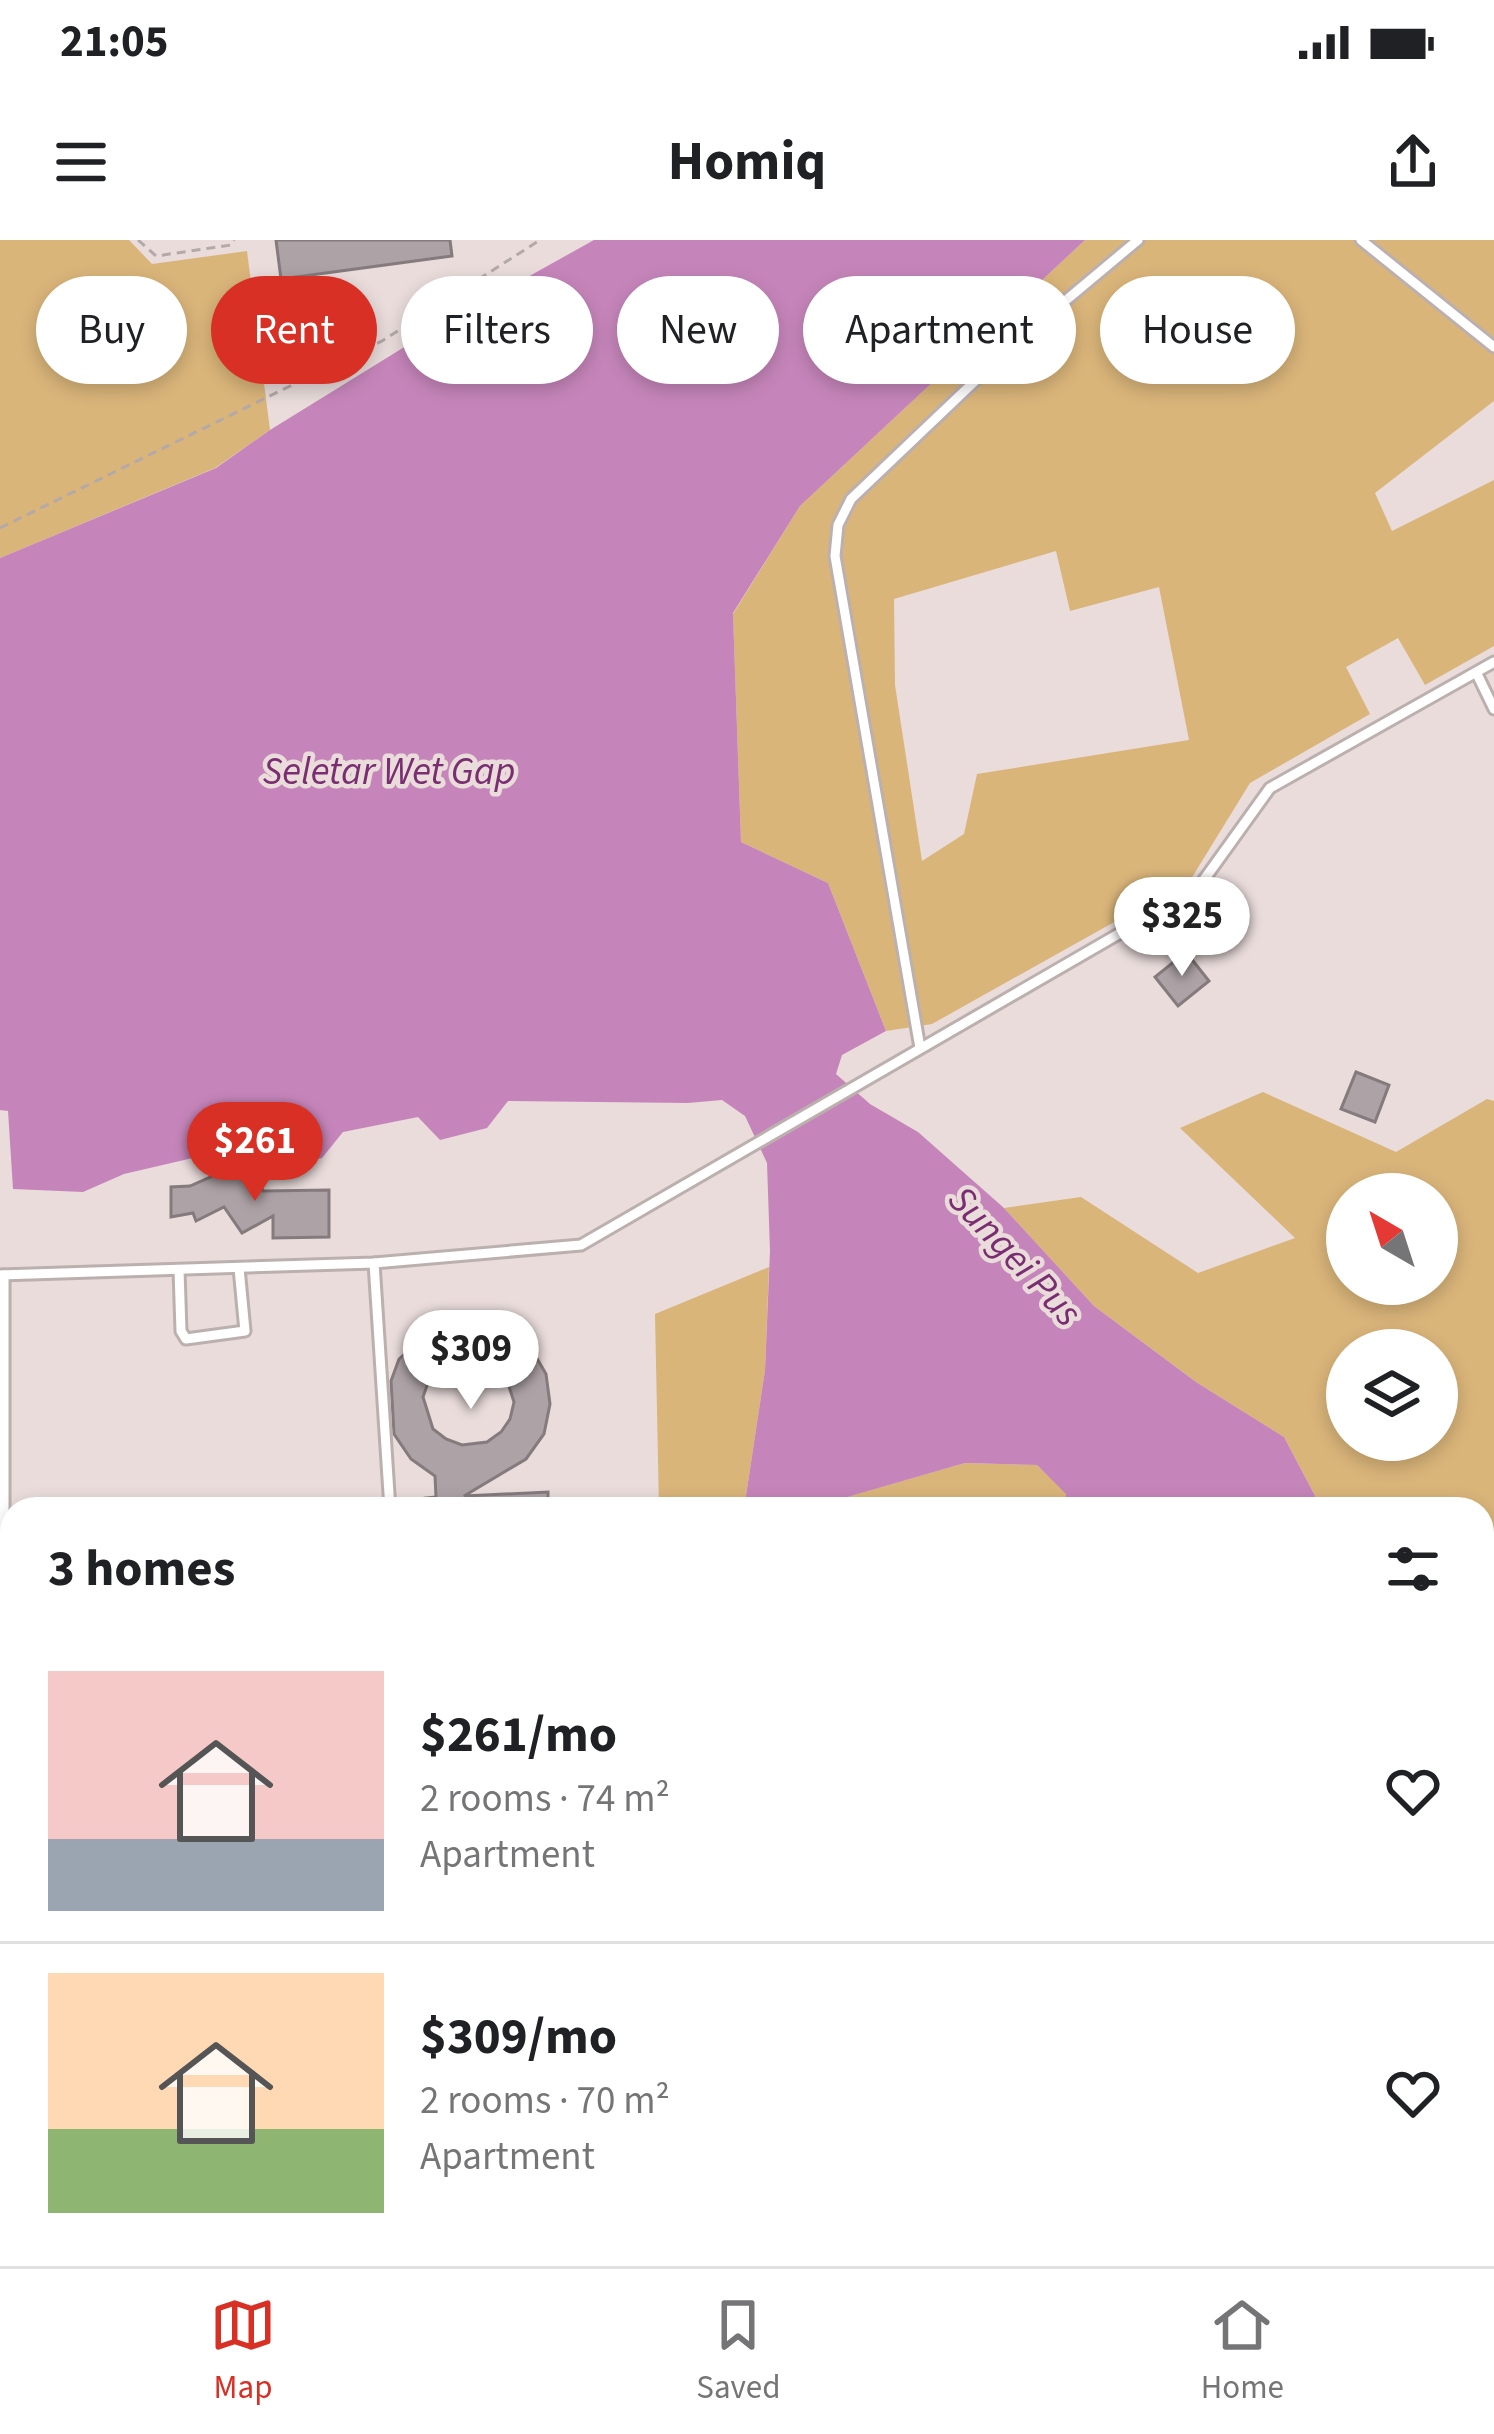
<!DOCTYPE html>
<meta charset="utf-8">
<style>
:root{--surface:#fff;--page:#f6f6f6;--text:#202124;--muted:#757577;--line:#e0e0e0;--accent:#d93025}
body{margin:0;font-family:"Source Sans 3",sans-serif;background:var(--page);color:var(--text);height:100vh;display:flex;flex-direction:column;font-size:45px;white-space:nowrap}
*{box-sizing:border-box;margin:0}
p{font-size:39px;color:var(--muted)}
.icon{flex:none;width:66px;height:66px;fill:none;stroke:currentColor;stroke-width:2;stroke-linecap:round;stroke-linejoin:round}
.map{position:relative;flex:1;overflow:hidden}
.panel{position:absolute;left:0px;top:1257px;width:1494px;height:771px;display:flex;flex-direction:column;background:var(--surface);border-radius:36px 36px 0 0;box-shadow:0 6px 18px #0003}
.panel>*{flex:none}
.guide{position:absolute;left:36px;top:36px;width:1422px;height:108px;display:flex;gap:24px}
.needle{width:78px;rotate:321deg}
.tools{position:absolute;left:1326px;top:933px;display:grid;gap:24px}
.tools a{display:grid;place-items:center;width:132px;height:132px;border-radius:50%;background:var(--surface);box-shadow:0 6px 18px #0003;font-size:60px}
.price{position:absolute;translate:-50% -102px;padding:0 27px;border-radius:42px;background:#fff;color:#222;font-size:39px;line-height:78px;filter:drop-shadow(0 3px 6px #0008)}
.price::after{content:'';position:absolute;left:50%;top:72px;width:36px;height:27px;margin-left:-18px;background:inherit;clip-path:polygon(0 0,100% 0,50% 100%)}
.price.selected{background:var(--accent);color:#fff}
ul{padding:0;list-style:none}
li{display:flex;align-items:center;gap:36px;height:300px;padding:0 48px}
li+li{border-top:3px solid var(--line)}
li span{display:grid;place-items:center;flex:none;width:336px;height:240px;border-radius:0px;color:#555}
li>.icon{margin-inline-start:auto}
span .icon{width:144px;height:144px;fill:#fffc;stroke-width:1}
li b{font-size:51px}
h2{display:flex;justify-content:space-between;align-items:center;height:144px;padding:0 48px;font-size:51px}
.chip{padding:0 42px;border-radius:54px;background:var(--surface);box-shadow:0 6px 18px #0003;font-size:42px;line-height:108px}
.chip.selected{background:var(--accent);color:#fff}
.status{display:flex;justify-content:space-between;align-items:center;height:84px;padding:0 60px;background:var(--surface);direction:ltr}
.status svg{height:33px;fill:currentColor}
header{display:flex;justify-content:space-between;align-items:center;height:156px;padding:0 48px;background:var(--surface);font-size:54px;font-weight:700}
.tab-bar{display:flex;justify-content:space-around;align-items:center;height:168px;border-top:3px solid var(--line);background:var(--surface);font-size:33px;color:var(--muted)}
.tab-bar a{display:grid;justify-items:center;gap:6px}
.tab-bar .selected{color:var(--accent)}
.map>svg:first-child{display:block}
.green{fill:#dab57a;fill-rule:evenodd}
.water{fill:#c685ba}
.building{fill:#ada2a5;stroke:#857a7d;stroke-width:3;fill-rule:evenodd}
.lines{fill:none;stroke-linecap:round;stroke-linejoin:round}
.service-casing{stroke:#bcb0af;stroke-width:15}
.path{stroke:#b4a9a9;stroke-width:3;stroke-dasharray:9 6;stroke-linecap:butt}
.service{stroke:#fff;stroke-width:9}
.labels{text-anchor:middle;stroke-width:9;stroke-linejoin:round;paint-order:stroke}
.water-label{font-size:39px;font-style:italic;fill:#7a2d70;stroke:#e9dcdb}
</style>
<div class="status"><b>21:05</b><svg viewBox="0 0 49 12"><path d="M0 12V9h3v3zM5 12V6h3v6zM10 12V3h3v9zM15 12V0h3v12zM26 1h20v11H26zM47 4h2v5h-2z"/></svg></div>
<header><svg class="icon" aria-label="menu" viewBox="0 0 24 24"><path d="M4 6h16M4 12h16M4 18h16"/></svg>Homiq<svg class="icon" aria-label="share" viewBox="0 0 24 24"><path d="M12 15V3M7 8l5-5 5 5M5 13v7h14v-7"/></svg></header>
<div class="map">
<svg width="1494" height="2026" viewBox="0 0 1494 2026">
<rect width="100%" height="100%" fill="#e9dcdb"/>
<!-- green -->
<g class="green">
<path d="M0,0H129L152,24L247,11L270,190L215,228L0,318Z"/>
<path d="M1085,0H1494V161L1375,253L1392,291L1494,240V406L1425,445L1398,398L1346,427L1370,474L1250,543L1191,639L932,784L886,791L828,643L741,602L733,374L800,266ZM1056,311L1070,371L1159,347L1189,500L977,534L964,594L922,621L895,445L894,359Z"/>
<path d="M1263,852L1396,912L1487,859L1494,861V1566L1482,1558V1269H1322L1284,1197L1196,1142L1094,1066L1004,968L1081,957L1198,1033L1295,998L1180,888ZM1347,954H1437V1044H1347ZM1347,1110H1437V1200H1347Z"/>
<path d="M769,1027L765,1130L744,1269H659L655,1074Z"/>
<path d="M965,1223L1037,1225L1067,1254L1065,1269H822V1264Z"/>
<path d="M1494,1570V2026H827L824,2016H1482V1573Z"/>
</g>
<!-- water -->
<path class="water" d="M594,0H1085L800,266L733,373L741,602L828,643L886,791L842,815L836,834L870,864L918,892L1004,968L1094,1066L1196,1142L1284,1197L1322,1269H1065L1066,1254L1037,1225L965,1223L823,1264L822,1269H744L765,1130L770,1011L767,923L745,876L722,860L688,863L508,861L487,888L440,900L418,877L343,892L322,918L274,929L266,901L124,934L83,952L13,949L8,871L0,870V318L216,228L270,190L427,93Z"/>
<!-- building -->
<g class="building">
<path d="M276,0H450L452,16L281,39Z"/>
<path d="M1186,712L1209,741L1178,766L1155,737Z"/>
<path d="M1356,832L1389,845L1375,882L1341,869Z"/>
<path d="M251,919L263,951L329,950V997L273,998V976L242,993L224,967L196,981L193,973L171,977V947L190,946Z"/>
<path d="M477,1080L507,1089L531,1108L546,1134L550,1164L544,1194L526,1219L464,1256L548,1252V1269H425V1258L436,1257L435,1236L411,1219L394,1194L391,1141L399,1119L433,1089ZM476,1115L491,1120L504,1131L514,1162L510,1179L501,1192L487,1202L462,1205L446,1199L433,1189L423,1157L431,1134L444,1122L459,1116Z"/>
</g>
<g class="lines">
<!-- service casing -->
<g class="service-casing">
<g id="service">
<path d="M1361,0L1494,107"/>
<path d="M1477,434L1494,469"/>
<path d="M920,808L835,316L838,285L851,259L1016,102L1138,0"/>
<path d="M374,1023L390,1269"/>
<path d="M179,1030L181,1091L186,1099L245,1091L239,1028"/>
<path d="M0,1035L374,1023L581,1005L1198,648L1270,548L1494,422"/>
<path d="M4,1035V1300"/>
<path d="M0,1608H12"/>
<path d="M0,1880L12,1870"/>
<path d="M272,2016L273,2026"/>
<path d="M642,2016V2026"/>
</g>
</g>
<!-- path -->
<g class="path">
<path d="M138,0L156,16L231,5L234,0"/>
<path d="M0,288L382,101L540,0"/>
</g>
<!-- service -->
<use href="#service" class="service"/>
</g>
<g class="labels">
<!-- water labels -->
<g class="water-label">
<text x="389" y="544">Seletar Wet Gap</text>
<text transform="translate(1016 1015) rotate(47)" y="14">Sungei Pus</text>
</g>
</g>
</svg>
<div class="tools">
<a><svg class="needle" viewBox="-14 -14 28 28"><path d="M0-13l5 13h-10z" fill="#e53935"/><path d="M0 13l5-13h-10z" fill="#757577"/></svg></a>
<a><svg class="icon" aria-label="layers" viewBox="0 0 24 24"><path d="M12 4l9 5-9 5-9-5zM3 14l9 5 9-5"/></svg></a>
</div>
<b class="price" style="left:1182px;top:739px">$325</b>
<b class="price selected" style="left:255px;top:964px">$261</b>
<b class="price" style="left:471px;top:1172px">$309</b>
<div class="guide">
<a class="chip">Buy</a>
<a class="chip selected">Rent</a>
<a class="chip">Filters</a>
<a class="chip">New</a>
<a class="chip">Apartment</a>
<a class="chip">House</a>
</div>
<section class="panel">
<h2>3 homes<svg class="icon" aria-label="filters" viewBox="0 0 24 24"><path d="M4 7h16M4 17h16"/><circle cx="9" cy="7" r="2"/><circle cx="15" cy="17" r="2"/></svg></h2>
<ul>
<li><span style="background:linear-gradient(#f6c9c9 70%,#9aa5b1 0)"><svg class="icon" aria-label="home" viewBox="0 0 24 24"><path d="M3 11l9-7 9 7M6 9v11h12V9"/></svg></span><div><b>$261/mo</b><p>2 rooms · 74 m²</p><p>Apartment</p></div><svg class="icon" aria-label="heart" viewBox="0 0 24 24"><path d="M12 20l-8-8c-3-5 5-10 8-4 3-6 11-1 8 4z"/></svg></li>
<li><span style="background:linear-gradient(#ffd9b3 65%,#8fb573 0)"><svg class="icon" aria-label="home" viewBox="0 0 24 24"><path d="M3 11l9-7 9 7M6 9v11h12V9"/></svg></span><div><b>$309/mo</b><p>2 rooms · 70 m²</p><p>Apartment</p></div><svg class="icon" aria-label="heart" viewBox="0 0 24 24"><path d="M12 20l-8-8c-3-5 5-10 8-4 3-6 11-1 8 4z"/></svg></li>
</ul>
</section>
</div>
<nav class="tab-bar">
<a class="selected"><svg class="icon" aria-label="map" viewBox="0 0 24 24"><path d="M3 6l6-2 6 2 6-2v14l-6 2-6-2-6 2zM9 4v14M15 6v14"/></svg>Map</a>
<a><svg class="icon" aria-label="saved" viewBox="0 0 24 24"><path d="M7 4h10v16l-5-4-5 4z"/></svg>Saved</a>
<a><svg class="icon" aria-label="home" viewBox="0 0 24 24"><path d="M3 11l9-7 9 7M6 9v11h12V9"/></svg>Home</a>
</nav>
